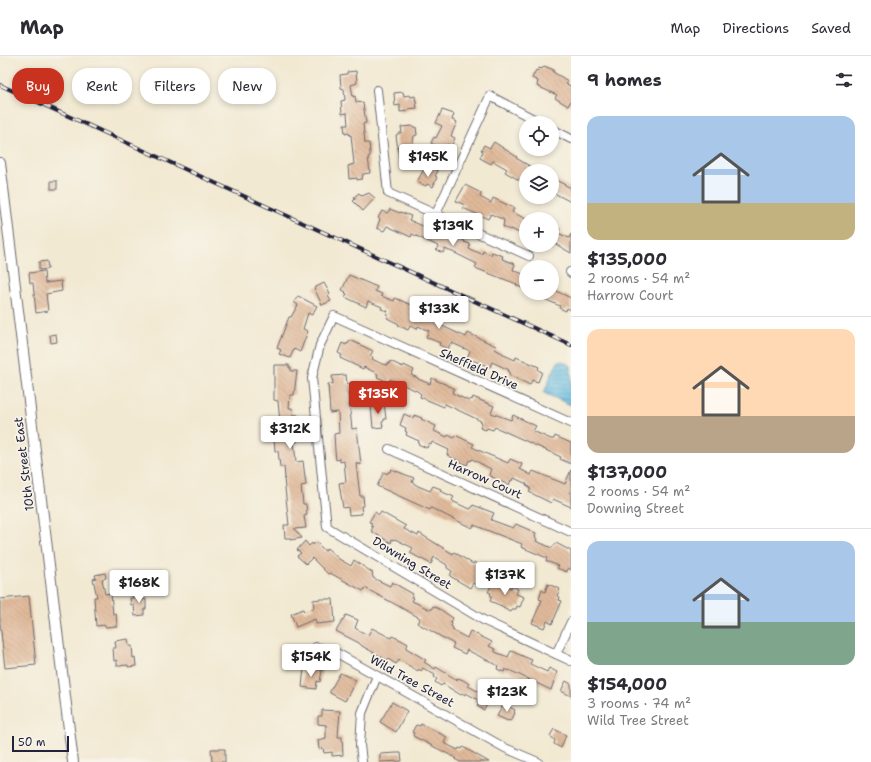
<!DOCTYPE html>
<meta charset="utf-8">
<style>
:root{--surface:#fff;--page:#f7f7f7;--text:#2b2b33;--muted:#7c7c81;--line:#e1e1e2;--accent:#c8321e}
body{margin:0;font-family:"Shantell Sans",sans-serif;background:var(--page);color:var(--text);height:100vh;display:flex;flex-direction:column;font-size:15px;white-space:nowrap}
*{box-sizing:border-box;margin:0}
p{font-size:13px;color:var(--muted)}
.icon{flex:none;width:22px;height:22px;fill:none;stroke:currentColor;stroke-width:2;stroke-linecap:round;stroke-linejoin:round}
.map{position:relative;flex:1;overflow:hidden}
.side{display:flex;flex-direction:column;background:var(--surface);width:300px}
.side>*{flex:none}
.guide{position:absolute;left:12px;top:12px;width:380px;height:36px;display:flex;gap:8px}
.controls{position:absolute;left:519px;top:60px;display:grid;gap:8px}
.controls a{display:grid;place-items:center;width:40px;height:40px;border-radius:50%;background:var(--surface);box-shadow:0 2px 6px #0003;font-size:20px}
.scale{position:absolute;left:12px;bottom:10px;width:57px;box-sizing:border-box;padding-left:4px;border:2px solid #22223b;border-top:0;font-size:11px;line-height:14px;white-space:nowrap;color:#22223b;-webkit-text-stroke:3px #f7f3e8;paint-order:stroke}
.price{position:absolute;translate:-50% -34px;padding:0 9px;border-radius:4px;background:#fff;color:#222;font-size:13px;line-height:26px;filter:drop-shadow(0 1px 2px #0008)}
.price::after{content:'';position:absolute;left:50%;top:24px;width:12px;height:9px;margin-left:-6px;background:inherit;clip-path:polygon(0 0,100% 0,50% 100%)}
.price.current{background:var(--accent);color:#fff}
ul{padding:0;list-style:none}
li{display:grid;align-content:center;gap:8px;height:212px;padding:0 16px}
li+li{border-top:1px solid var(--line)}
li span{display:grid;place-items:center;height:124px;border-radius:12px;color:#555}
li>.icon{margin-inline-start:auto}
span .icon{width:72px;height:72px;fill:#fffc;stroke-width:1}
li b{font-size:17px}
h2{display:flex;justify-content:space-between;align-items:center;height:48px;padding:0 16px;font-size:17px}
.pill{padding:0 14px;border-radius:16px;background:var(--surface);box-shadow:0 2px 6px #0003;font-size:14px;line-height:36px}
.pill.current{background:var(--accent);color:#fff}
header{display:flex;align-items:center;gap:24px;box-sizing:border-box;height:56px;padding:0 20px;background:var(--surface);border-bottom:1px solid var(--line)}
header strong{font-size:19px}
nav{display:flex;gap:22px;margin-inline-start:auto;font-size:14px}
main{display:flex;flex:1;min-height:0}
.map>svg:first-child{display:block}
.water{fill:url(#water-rules);stroke:#44708f}
.building{fill:url(#building-back-hatch)}
.lines{fill:none;stroke-linecap:round;stroke-linejoin:round}
.minor-casing{stroke:#6b6870;stroke-width:10}
.major-casing{stroke:#6b6870;stroke-width:12}
.minor{stroke:#fff;stroke-width:8}
.major{stroke:#fff;stroke-width:10}
.rail-casing{stroke:#22223b;stroke-width:4}
.rail{stroke:#f7f3e8;stroke-width:2.5;stroke-dasharray:8;stroke-linecap:butt}
.labels{text-anchor:middle;stroke-width:3.5;stroke-linejoin:round;paint-order:stroke}
.street-label{font-size:12px;fill:#22223b;stroke:#f7f3e8}
</style>
<header>
<strong>Map</strong>
<nav><a>Map</a><a>Directions</a><a>Saved</a></nav>
</header>
<main>
<div class="map">
<svg width="571" height="706" viewBox="0 0 571 706">
<defs>
<pattern id="water-rules" width="6" height="5" patternUnits="userSpaceOnUse"><rect width="6" height="5" fill="#66bde3"/><path d="M0 2.5h6" fill="none" stroke="#5499b9"/></pattern>
<pattern id="building-back-hatch" width="6" height="6" patternUnits="userSpaceOnUse"><rect width="6" height="6" fill="#e0b99a"/><path d="M-1 5l2 2M0 0l6 6M5-1l2 2" fill="none" stroke="#c09f86"/></pattern>
</defs>
<rect width="100%" height="100%" fill="#f7f3e8"/>
<filter id="ink" filterUnits="userSpaceOnUse"><feTurbulence type="fractalNoise" baseFrequency=".025" numOctaves="2"/><feDisplacementMap in="SourceGraphic" scale="8" xChannelSelector="R" yChannelSelector="G"/><feConvolveMatrix kernelMatrix="1 2 1 2 8 2 1 2 1" color-interpolation-filters="sRGB"/></filter>
<filter id="wash" filterUnits="userSpaceOnUse"><feTurbulence type="fractalNoise" baseFrequency=".012" numOctaves="4" result="noise"/><feDisplacementMap in="SourceGraphic" scale="16" xChannelSelector="R" yChannelSelector="G"/><feGaussianBlur stdDeviation="0.9" result="paint"/><feColorMatrix in="noise" values="0 0 0 0 0 0 0 0 0 0 0 0 0 0 0 0 0 1.4 0 .05"/><feComposite in="paint" operator="in"/></filter>
<g filter="url(#wash)">
<rect width="100%" height="100%" fill="#f2e9d2"/>
<!-- water -->
<path class="water" d="M562,305L571,310V349L544,337L552,317L558,306Z"/>
<g id="blocks">
<!-- building -->
<g class="building">
<path d="M544,10L554,14L553,16L568,25L566,28L571,30V45L568,50L555,42L557,39L537,30L538,25L532,22L536,14L538,15L539,12L542,13Z"/>
<path d="M356,15L357,27L351,29L353,41L355,40L356,46L363,47L366,67L363,68L365,87H369L370,96V100L368,101L370,117L363,118L362,123L357,124V122L349,123L348,110L354,108L351,79L350,80L349,77L345,78L344,69H348L347,57L342,58L341,45L345,44L344,33L341,32L340,19L347,18V16Z"/>
<path d="M403,36L404,40L410,39L411,41L415,40L417,52L408,53V55L400,56V49L395,50L394,37Z"/>
<path d="M442,54L454,58L452,64L457,66L451,80L455,82L451,91L447,88L446,91L444,90L442,94L431,87L434,81L436,82L442,70L436,67Z"/>
<path d="M412,70V71H416L417,79L414,80L413,86L415,105L412,106V107L404,108L403,102H399L396,79L402,76L401,71Z"/>
<path d="M494,86L517,101L516,102L538,115H526V128L505,116L507,113L493,105L491,108L480,102L483,95L481,94L484,89L490,92Z"/>
<path d="M431,112L438,115L435,120L437,121L433,131L427,128L426,130L417,126L424,113L429,115Z"/>
<path d="M552,122L571,132V146L552,136Z"/>
<rect x="51" y="125" width="6" height="8"/>
<path d="M465,129L481,137L480,141L491,147L493,142L514,152L512,156L526,163V180L511,173L510,174L503,171L504,164L491,158L488,163L463,152L465,149L456,145Z"/>
<path d="M359,137L362,140L369,137L375,142L363,155L353,145L356,142L354,141Z"/>
<path d="M390,153L400,157V156L411,160L409,164L425,171L428,170L429,167L436,170L435,175L447,180L448,179L454,180L465,185L464,186L470,188L469,193L482,198L483,195L491,199L492,196L503,200L502,203L515,208L513,214L526,219V234L516,229L517,228L493,219L475,212L477,208L455,197L445,193L443,197L436,194L438,190L412,178L411,181L387,170L384,175L377,172L380,163L378,162L382,155L388,157Z"/>
<path d="M552,170L560,173L558,177L569,182L571,178V197L554,187L552,191Z"/>
<path d="M47,205L48,213L39,214V206Z"/>
<path d="M44,215L45,227L61,225L62,235L46,238L48,255L36,257L33,227H30L29,217Z"/>
<path d="M349,219L377,231L375,235L382,238L381,240L394,245L395,242L440,261L438,266L441,267L440,269L466,281L468,277L496,290L495,293L504,298V299L515,304L516,301L539,311L538,314L542,316L538,326L532,324L530,329L509,319L510,316L508,315L509,314L492,306L490,311L467,302L470,295L452,287V289L450,288L448,293L439,289L440,287L426,281L429,275L418,270L417,273L410,270L408,274L398,269L399,268L387,262L389,259L386,258L388,255L381,253L382,251L368,245L366,251L345,241L347,238L345,237L346,236L342,234Z"/>
<path d="M324,227L330,238L328,240L331,245L322,249L314,232Z"/>
<path d="M552,233L571,242V254L567,252L566,255L559,252L560,250L540,241L542,237H552Z"/>
<path d="M298,240L317,250L312,259L308,257L303,273L308,275L300,296L294,293L290,302L279,298L281,294L277,292L289,261H291L298,249L294,246Z"/>
<path d="M56,278L57,286L51,287L50,279Z"/>
<path d="M350,284L373,295L370,300L373,301L372,303L382,308L387,309V307L389,308L390,305L403,311L404,309L414,314L411,319L418,322V323L430,328L432,322L440,326L454,332L452,337L469,345L470,343L472,344L473,341L494,350L491,357L511,364L513,359L536,370L533,375L551,383H554L555,380L571,387V408L560,403L561,401L495,371L493,374L487,372L486,374L480,372L482,367L480,366L481,365L445,348L444,351L420,341L421,338L417,335L390,323L388,326L377,321L378,318L364,311L363,313L340,302L342,299L338,297L342,287L346,289L347,287L348,288Z"/>
<path d="M274,309H289V312H291V315H297L294,339H290L289,352H292L293,359H298L300,383H297V386H294L296,406L303,405L306,429L301,430L303,448H306L307,459L304,460L306,472L294,473L302,482L290,484V482H285L284,469H289L284,423L285,422L284,410L280,411L278,395H275L274,383H278L277,378L281,377L278,345L274,344Z"/>
<path d="M346,319L347,328H351V336H348L352,373L357,372L361,409L356,407L360,440H363L364,450H361L362,458L349,459L348,451L343,452L339,427L346,426L344,405L340,406V403L336,404L335,395L334,378L339,377L338,356L330,357L328,328H333L332,320Z"/>
<path d="M384,347L386,363H384V365L382,366L383,371L373,372L371,349Z"/>
<path d="M404,358L413,362L414,359L422,362L421,363L436,370L434,375L447,381L448,379L454,382L455,379L474,388L472,391L487,398L508,407L510,403L522,408L520,413L531,419L533,415L565,428L571,414V451L553,443L551,447L529,436L531,433H529L530,431L526,429L527,428L514,422L513,425L511,424L509,429L500,425L489,419L491,413L472,403L471,405L469,404L467,409L447,399L449,394L432,386L431,388L429,387L427,392L418,388L419,385L406,379L407,376L405,375L406,372L400,369Z"/>
<path d="M391,413L414,422L412,426L418,430L430,435L433,430L441,433L440,435L454,441L452,444L454,446L465,451L471,453L473,449L494,457L491,464L513,472L516,468L536,477L535,481L537,483L536,485L552,492L556,487L571,495V514L568,512L567,516L557,512L559,510L546,505L547,502L521,491L522,488L474,469L472,472L431,452L430,454L377,430L384,416L387,418L388,416H390Z"/>
<path d="M375,456L379,459L381,456L406,470L404,473L418,480L419,477L453,498L454,496L473,508L474,506L482,511L479,516L484,519L478,530L473,527L470,532L450,520L452,515L447,512V509L434,501L431,508L410,497L413,492L395,483L394,484L392,483L391,487L371,475L373,471L371,470L372,467L369,466Z"/>
<path d="M305,485L309,490L312,487L313,489L316,486L325,495L327,492L339,503L351,510L354,504L373,517L372,519L373,520V522L390,530L392,526L413,538L411,541L414,542L412,545L431,554L433,550L441,554L453,562L450,566L452,568L451,570L453,572L452,574L467,582L470,575L492,586L489,590L495,593V596L508,601L511,595L532,604L530,608L547,616L549,612L557,616L551,634L509,614V615L505,613L504,616L497,613L498,610L495,608L467,594L465,598L452,592L454,588L417,567L420,562L391,546L365,532L363,535L330,517L328,518L312,502L306,508L297,500L301,497L297,494Z"/>
<path d="M105,517L106,522L102,523L105,538L111,537L113,558L116,557L117,570L105,571L104,569L96,570L94,541H97L93,523L96,522L95,519Z"/>
<path d="M494,524L511,532L512,530L518,533L516,538L524,541L520,551L517,550L516,553H512L511,556L503,552L504,551L490,545L492,540L490,539L491,537L488,536Z"/>
<path d="M548,528L560,533L557,540L560,541L559,544L562,545L552,568L547,565L544,572L532,567L542,544L539,543L542,534L545,536Z"/>
<path d="M141,537L142,544L146,543V553H144V559L135,560L134,549H131L130,542H133V538Z"/>
<path d="M29,540L36,609L5,612L0,567V543Z"/>
<path d="M321,543H333L335,566L316,568L315,563L296,571L291,558L303,553L304,556L314,552L313,544Z"/>
<path d="M346,559L358,564L355,572L358,574L368,579L372,572L391,582L392,580L401,584L408,588L406,592L426,604L424,606L435,613L436,611L457,624L458,622L463,624L469,628L468,630L491,642L484,654L477,650L479,647L477,646L478,644L466,637L465,639L462,637L461,639L443,628L441,630L435,626L437,623L434,621L435,619L423,612L421,615L419,613L418,615L399,604L396,608L388,603L387,604L362,590L359,587L336,575Z"/>
<path d="M128,583L129,590H132L133,602L135,601L136,610L128,611V609L117,610V604L114,605L113,592H116L115,585Z"/>
<path d="M304,612L322,614L320,626L317,625L316,633L302,631Z"/>
<path d="M340,617L356,624L345,645L330,637V635Z"/>
<path d="M566,625L571,628V640L561,635Z"/>
<path d="M392,646L407,655L396,676L380,666Z"/>
<path d="M504,648L515,654L514,656L515,657L511,665L509,664L508,665L497,660Z"/>
<path d="M322,654L340,655L338,681H342L343,699L332,700V696L324,697L323,692L319,693L318,684L326,682V669L318,668V660H322Z"/>
<path d="M421,668L447,681L444,687L458,694L459,692L462,693L463,691L489,706H460L455,703L456,702L413,680L414,677L412,676L416,669L420,670Z"/>
<path d="M554,673L566,679L561,692L554,688L555,684L550,680Z"/>
<path d="M211,693H225V706H212Z"/>
<path d="M397,697H401L402,705L380,706V698Z"/>
</g>
</g>
</g>
<g filter="url(#ink)">
<use href="#blocks" fill-opacity="0" stroke="#6b6870" stroke-width="1"/>
<g class="lines">
<!-- minor casing -->
<g class="minor-casing">
<g id="minor">
<path d="M377,34L388,137L529,200"/>
<path d="M552,73L571,83"/>
<path d="M436,158L490,40L541,67"/>
<path d="M570,216L571,217"/>
<path d="M571,367L334,260L320,289L312,322L327,471L485,565L571,605"/>
<path d="M389,393L571,476"/>
<path d="M316,591L335,596L505,692L538,706"/>
<path d="M556,598L571,566"/>
<path d="M362,706L360,689L362,657L377,620"/>
</g>
</g>
<!-- major casing -->
<g class="major-casing">
<path id="major" d="M0,107L73,706"/>
</g>
<!-- minor -->
<use href="#minor" class="minor"/>
<!-- major -->
<use href="#major" class="major"/>
<!-- rail casing -->
<g class="rail-casing">
<path id="rail" d="M0,29L571,289"/>
</g>
<!-- rail -->
<use href="#rail" class="rail"/>
</g>
</g>
<g class="labels">
<!-- street labels -->
<g class="street-label">
<text transform="translate(479 313) rotate(24)" y="4">Sheffield Drive</text>
<text transform="translate(24 408) rotate(-97)" y="4">10th Street East</text>
<text transform="translate(485 423) rotate(24)" y="4">Harrow Court</text>
<text transform="translate(412 507) rotate(31)" y="4">Downing Street</text>
<text transform="translate(412 625) rotate(29)" y="4">Wild Tree Street</text>
</g>
</g>
</svg>
<div class="controls">
<a><svg class="icon" aria-label="locate" viewBox="0 0 24 24"><circle cx="12" cy="12" r="6"/><path d="M12 2v4M12 18v4M2 12h4M18 12h4"/></svg></a>
<a><svg class="icon" aria-label="layers" viewBox="0 0 24 24"><path d="M12 4l9 5-9 5-9-5zM3 14l9 5 9-5"/></svg></a>
<a>+</a>
<a>−</a>
</div>
<div class="scale">50 m</div>
<b class="price" style="left:428px;top:122px">$145K</b>
<b class="price" style="left:453px;top:191px">$139K</b>
<b class="price" style="left:439px;top:274px">$133K</b>
<b class="price current" style="left:378px;top:359px">$135K</b>
<b class="price" style="left:290px;top:394px">$312K</b>
<b class="price" style="left:505px;top:540px">$137K</b>
<b class="price" style="left:139px;top:548px">$168K</b>
<b class="price" style="left:311px;top:622px">$154K</b>
<b class="price" style="left:507px;top:657px">$123K</b>
<div class="guide">
<a class="pill current">Buy</a>
<a class="pill">Rent</a>
<a class="pill">Filters</a>
<a class="pill">New</a>
</div>
</div>
<section class="side">
<h2>9 homes<svg class="icon" aria-label="filters" viewBox="0 0 24 24"><path d="M4 7h16M4 17h16"/><circle cx="9" cy="7" r="2"/><circle cx="15" cy="17" r="2"/></svg></h2>
<ul>
<li><span style="background:linear-gradient(#a9c7e8 70%,#c2b280 0)"><svg class="icon" aria-label="home" viewBox="0 0 24 24"><path d="M3 11l9-7 9 7M6 9v11h12V9"/></svg></span><div><b>$135,000</b><p>2 rooms · 54 m²</p><p>Harrow Court</p></div></li>
<li><span style="background:linear-gradient(#ffd9b3 70%,#b9a48a 0)"><svg class="icon" aria-label="home" viewBox="0 0 24 24"><path d="M3 11l9-7 9 7M6 9v11h12V9"/></svg></span><div><b>$137,000</b><p>2 rooms · 54 m²</p><p>Downing Street</p></div></li>
<li><span style="background:linear-gradient(#a9c7e8 65%,#7fa58c 0)"><svg class="icon" aria-label="home" viewBox="0 0 24 24"><path d="M3 11l9-7 9 7M6 9v11h12V9"/></svg></span><div><b>$154,000</b><p>3 rooms · 74 m²</p><p>Wild Tree Street</p></div></li>
</ul>
</section>
</main>
